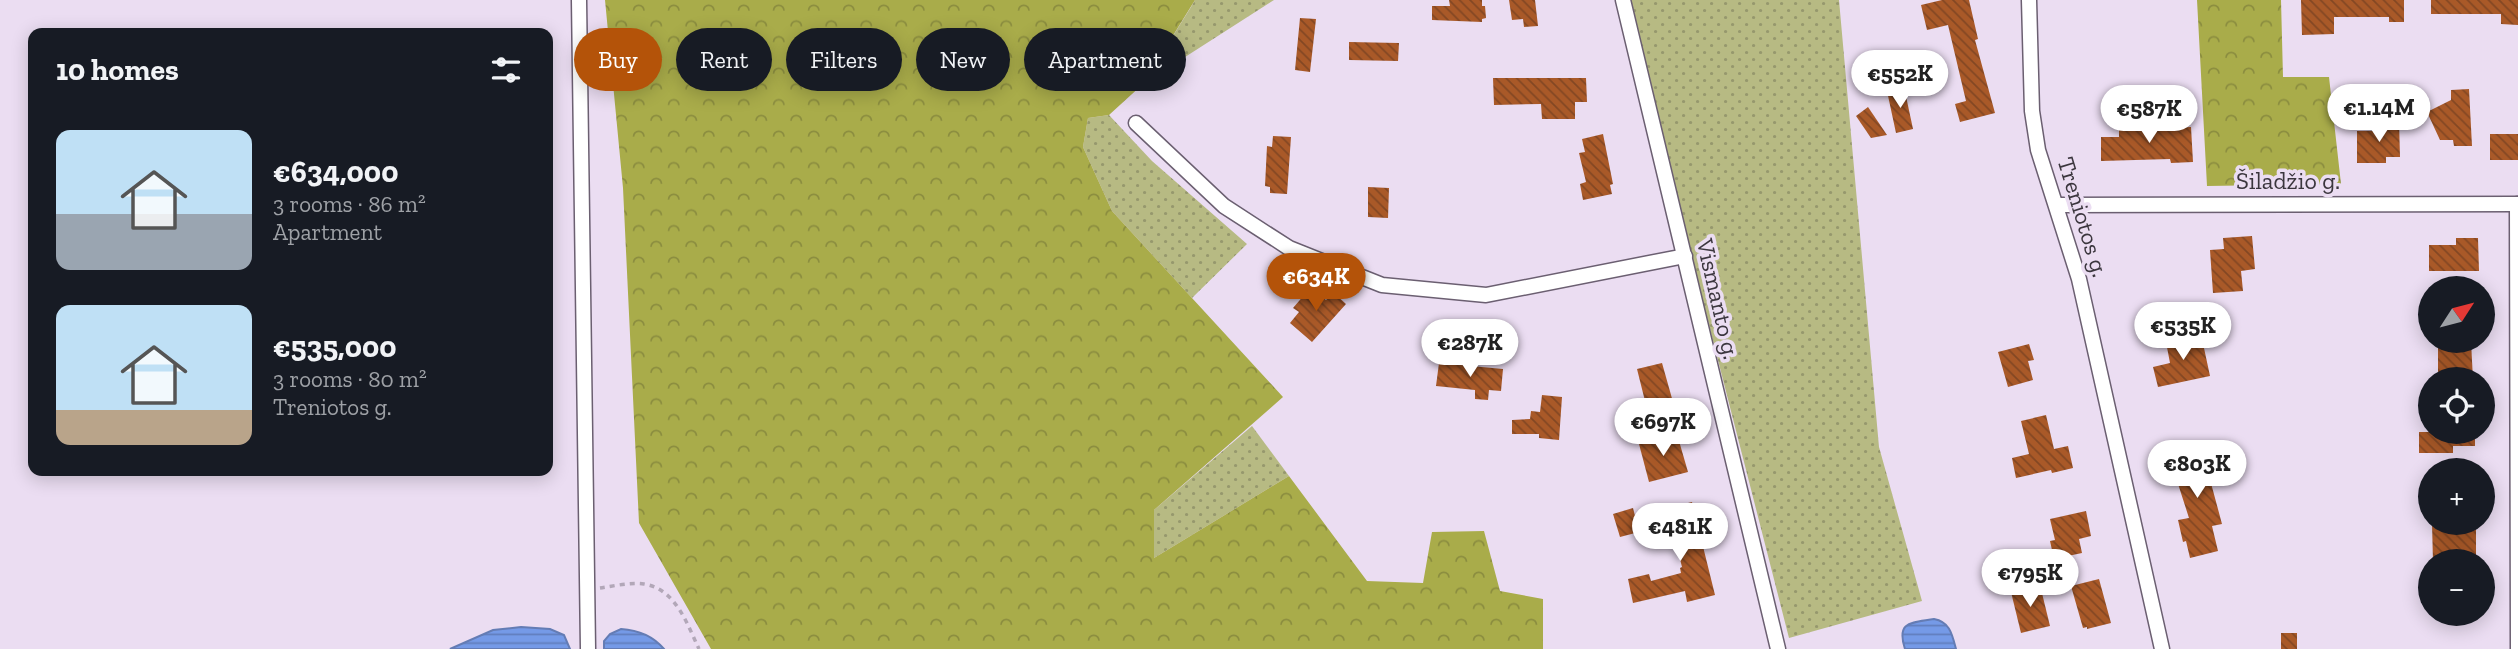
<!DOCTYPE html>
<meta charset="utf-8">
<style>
:root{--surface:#171b24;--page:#20242c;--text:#f1f3f6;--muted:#9ea1a6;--accent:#b45309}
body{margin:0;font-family:"Zilla Slab",serif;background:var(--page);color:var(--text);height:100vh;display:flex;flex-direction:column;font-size:26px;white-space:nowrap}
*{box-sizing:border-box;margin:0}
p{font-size:23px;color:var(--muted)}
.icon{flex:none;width:38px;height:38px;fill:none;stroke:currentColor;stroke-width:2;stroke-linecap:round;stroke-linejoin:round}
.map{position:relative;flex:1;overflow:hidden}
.details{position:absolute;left:28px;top:28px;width:525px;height:448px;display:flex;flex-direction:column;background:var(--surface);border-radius:14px;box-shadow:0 4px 18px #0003}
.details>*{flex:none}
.banner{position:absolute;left:574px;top:28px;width:665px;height:63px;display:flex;gap:14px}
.needle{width:46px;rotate:54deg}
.controls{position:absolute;left:2418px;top:276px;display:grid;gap:14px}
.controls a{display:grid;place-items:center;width:77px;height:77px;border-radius:50%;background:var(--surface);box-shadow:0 4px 18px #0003;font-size:35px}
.price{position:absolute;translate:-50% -60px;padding:0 16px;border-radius:24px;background:#fff;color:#222;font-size:23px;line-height:46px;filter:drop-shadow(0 2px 4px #0008)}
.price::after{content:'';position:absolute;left:50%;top:42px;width:21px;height:16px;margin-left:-10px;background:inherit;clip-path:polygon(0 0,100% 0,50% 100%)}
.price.on{background:var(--accent);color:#fff}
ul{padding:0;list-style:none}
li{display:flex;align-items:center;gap:21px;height:175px;padding:0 28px}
li span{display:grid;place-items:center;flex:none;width:196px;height:140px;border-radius:14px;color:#555}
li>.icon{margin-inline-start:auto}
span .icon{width:84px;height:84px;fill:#fffc;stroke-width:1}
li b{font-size:30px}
h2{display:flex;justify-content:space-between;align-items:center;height:84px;padding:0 28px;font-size:30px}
.tag{padding:0 24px;border-radius:32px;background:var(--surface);box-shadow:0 4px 18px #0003;font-size:24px;line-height:63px}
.tag.on{background:var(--accent);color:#fff}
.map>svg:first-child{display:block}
.grass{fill:url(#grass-dots)}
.forest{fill:url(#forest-crowns)}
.water{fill:url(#water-rules);stroke:#647cb4;stroke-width:2}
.building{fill:url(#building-back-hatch)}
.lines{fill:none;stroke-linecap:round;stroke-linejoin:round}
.minor-casing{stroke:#6b5f71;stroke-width:17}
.path{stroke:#b2a7b8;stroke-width:3.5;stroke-dasharray:5 5;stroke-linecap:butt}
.minor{stroke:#fff;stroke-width:14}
.labels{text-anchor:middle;stroke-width:7;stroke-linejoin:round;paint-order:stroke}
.street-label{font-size:24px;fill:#3b363e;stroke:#ebddf2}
</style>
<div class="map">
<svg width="2518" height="649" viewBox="0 0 2518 649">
<defs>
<pattern id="grass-dots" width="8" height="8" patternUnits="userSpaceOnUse" patternTransform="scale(1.75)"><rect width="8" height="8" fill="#b7ba83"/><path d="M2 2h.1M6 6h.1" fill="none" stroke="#96986d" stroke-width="1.8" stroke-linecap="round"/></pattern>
<pattern id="forest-crowns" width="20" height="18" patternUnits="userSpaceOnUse" patternTransform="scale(1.75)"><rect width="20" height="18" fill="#a9ac4a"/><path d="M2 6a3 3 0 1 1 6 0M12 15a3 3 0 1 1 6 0" fill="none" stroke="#8b8d3f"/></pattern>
<pattern id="water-rules" width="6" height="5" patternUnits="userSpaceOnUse" patternTransform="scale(1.75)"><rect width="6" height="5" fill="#759ae7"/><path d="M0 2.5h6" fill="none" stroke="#617ebd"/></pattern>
<pattern id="building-back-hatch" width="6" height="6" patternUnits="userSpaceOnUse" patternTransform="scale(1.75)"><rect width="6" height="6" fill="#a95928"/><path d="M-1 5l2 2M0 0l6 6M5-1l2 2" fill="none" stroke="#834723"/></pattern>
</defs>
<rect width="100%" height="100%" fill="#ebddf2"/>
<!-- grass -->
<g class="grass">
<path d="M1195,0H1274L1143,84L1191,7Z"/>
<path d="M1631,0H1839L1879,447L1922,601L1789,638L1663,145Z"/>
<path d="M1109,115L1152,161L1247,244L1192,298L1112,211L1083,147L1088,118Z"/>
<path d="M1252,426L1289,476L1154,558V510Z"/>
</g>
<!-- forest -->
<g class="forest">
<path d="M605,0H1195L1143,84L1109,115L1088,118L1083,147L1112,211L1283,397L1154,510V558L1289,476L1367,581L1423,583L1432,532L1484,531L1500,591L1543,599V649H711L639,523L623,188Z"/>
<path d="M2197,0H2281L2283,77H2329L2341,184L2207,186Z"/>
</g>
<!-- water -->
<g class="water">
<path d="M1934,619C1950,622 1952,634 1956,649H1905C1896,621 1911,623 1934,619Z"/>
<path d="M521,627L550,629L564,635L570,649H450L493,630Z"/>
<path d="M621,629C638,630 653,636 664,649H604V641L610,634Z"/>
</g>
<!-- building -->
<g class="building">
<path d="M1449,0H1482V6H1485L1486,18L1482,19V22L1432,20V6H1450Z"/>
<path d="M1509,0H1535L1538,26L1524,27L1523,19L1512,20Z"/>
<path d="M1942,0H1969L1978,39L1975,40L1995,113L1960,122L1955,104L1966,101L1948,25L1927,30L1921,5Z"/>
<path d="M2301,0H2404V22H2389V17H2334V34L2302,35Z"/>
<path d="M2431,0H2518V25L2501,24V14H2431Z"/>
<path d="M1300,18L1316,19L1310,72L1295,70Z"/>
<path d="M1349,42L1399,43L1398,61L1349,60Z"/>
<path d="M1493,78H1586L1587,102H1575V119H1542L1541,104L1494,105Z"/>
<path d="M1904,87L1913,129L1896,133L1887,91Z"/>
<path d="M2469,89L2472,146H2454L2453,140H2440L2427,112L2451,100V90Z"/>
<path d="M1868,107L1887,135L1871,138L1856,116Z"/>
<path d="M2381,121H2399L2400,157H2386V163H2357V131H2381Z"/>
<path d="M2119,126H2139V129L2191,127L2193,162L2171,163L2170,159L2101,161V137H2119Z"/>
<path d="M1603,134L1613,184L1610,185L1612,194L1583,200L1580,184L1586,182L1579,153L1585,152L1582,139Z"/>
<rect x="2490" y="134" width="28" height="26"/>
<path d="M1273,136L1291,137L1287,194L1270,193V187L1265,186L1267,146L1272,147Z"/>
<path d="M1368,187L1389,188L1388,218L1368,217Z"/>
<path d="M2252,236L2255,269L2241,271L2243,291L2213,293L2210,250L2224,249L2223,238Z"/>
<path d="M2456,238H2478L2479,271H2429V245H2456Z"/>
<path d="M1311,287L1326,300L1333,292L1346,304L1312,342L1290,323L1299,312L1293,308Z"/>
<path d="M2201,334L2210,376L2158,387L2153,367L2170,363L2166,342Z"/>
<path d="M2438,341H2471L2473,380H2438Z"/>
<path d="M2029,344L2034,360L2028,361L2033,380L2008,387L1998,352Z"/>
<path d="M1439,363L1503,369L1501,391L1489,390L1488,400L1475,399V390L1436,386Z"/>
<path d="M1662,363L1673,402L1647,409L1637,369Z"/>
<path d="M1542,395L1562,397L1559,440L1539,438V434H1512V420L1530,419L1531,411L1540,412Z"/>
<path d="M2046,415L2054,449L2068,446L2073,468L2052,473L2051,470L2016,478L2012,458L2029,454L2021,421Z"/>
<path d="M2419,432H2475V446H2453V453H2419Z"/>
<path d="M1677,434L1688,472L1649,482L1639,444Z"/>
<path d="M2201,444L2203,452L2210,450L2215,470L2208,472L2222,524L2212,526L2218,551L2190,558L2186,541L2183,542L2178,520L2189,518L2171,462L2177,461L2175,451Z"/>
<path d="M1692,502L1715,595L1687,602L1685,591L1633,603L1628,579L1649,574L1651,581L1681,573L1680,568L1682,567L1675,539L1672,540L1666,520L1671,519L1668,508Z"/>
<path d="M1633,508L1639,532L1620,537L1613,514Z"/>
<path d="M2086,511L2091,536L2079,539L2082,553L2054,559L2050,541L2055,540L2050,519Z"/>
<path d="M2432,523H2476V562H2433Z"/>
<path d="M2099,579L2111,623L2087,629V627L2083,628L2071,586Z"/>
<path d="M2040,585L2050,626L2021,633L2011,592Z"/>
<rect x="2281" y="633" width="16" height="16"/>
</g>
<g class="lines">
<!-- minor casing -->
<g class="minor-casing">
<g id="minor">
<path d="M579,0L588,649"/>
<path d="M1623,0L1778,649"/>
<path d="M2029,0L2032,111L2038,150L2079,279L2162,649"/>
<path d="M1136,123L1224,206L1289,248L1382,285L1486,295L1685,256"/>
<path d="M2517,204L2518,649"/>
<path d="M2057,205L2518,204"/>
</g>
</g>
<!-- path -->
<path class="path" d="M600,588C614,586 631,582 644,584C676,589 687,624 699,649"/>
<!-- minor -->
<use href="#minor" class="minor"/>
</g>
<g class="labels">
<!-- street labels -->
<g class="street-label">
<text x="2288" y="189">Šiladžio g.</text>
<text transform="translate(2083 217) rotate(73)" y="8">Treniotos g.</text>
<text transform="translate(1718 299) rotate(77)" y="8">Vismanto g.</text>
</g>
</g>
</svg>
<div class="controls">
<a><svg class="needle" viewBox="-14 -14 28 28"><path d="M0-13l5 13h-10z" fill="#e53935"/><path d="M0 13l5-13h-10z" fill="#9ea1a6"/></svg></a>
<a><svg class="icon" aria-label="locate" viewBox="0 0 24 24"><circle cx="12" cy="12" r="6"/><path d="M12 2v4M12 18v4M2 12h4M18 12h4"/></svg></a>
<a>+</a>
<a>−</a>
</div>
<b class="price" style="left:1900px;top:110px">€552K</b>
<b class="price" style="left:2379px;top:144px">€1.14M</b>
<b class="price" style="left:2149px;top:145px">€587K</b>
<b class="price on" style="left:1316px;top:313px">€634K</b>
<b class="price" style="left:2183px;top:362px">€535K</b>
<b class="price" style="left:1470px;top:379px">€287K</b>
<b class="price" style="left:1663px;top:458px">€697K</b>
<b class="price" style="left:2197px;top:500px">€803K</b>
<b class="price" style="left:1680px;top:563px">€481K</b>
<b class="price" style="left:2030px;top:609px">€795K</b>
<div class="banner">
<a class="tag on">Buy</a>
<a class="tag">Rent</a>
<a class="tag">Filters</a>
<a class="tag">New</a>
<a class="tag">Apartment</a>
</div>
<section class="details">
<h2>10 homes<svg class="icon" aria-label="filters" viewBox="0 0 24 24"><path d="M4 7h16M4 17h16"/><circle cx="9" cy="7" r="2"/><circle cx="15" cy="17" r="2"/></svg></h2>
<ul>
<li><span style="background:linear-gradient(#bfe0f5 60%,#9aa5b1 0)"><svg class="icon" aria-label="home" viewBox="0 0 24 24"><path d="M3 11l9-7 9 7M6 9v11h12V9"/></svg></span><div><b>€634,000</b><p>3 rooms · 86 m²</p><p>Apartment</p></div></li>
<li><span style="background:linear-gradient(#bfe0f5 75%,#b9a48a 0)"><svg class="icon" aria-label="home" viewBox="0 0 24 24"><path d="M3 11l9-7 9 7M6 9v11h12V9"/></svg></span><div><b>€535,000</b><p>3 rooms · 80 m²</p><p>Treniotos g.</p></div></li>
</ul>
</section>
</div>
